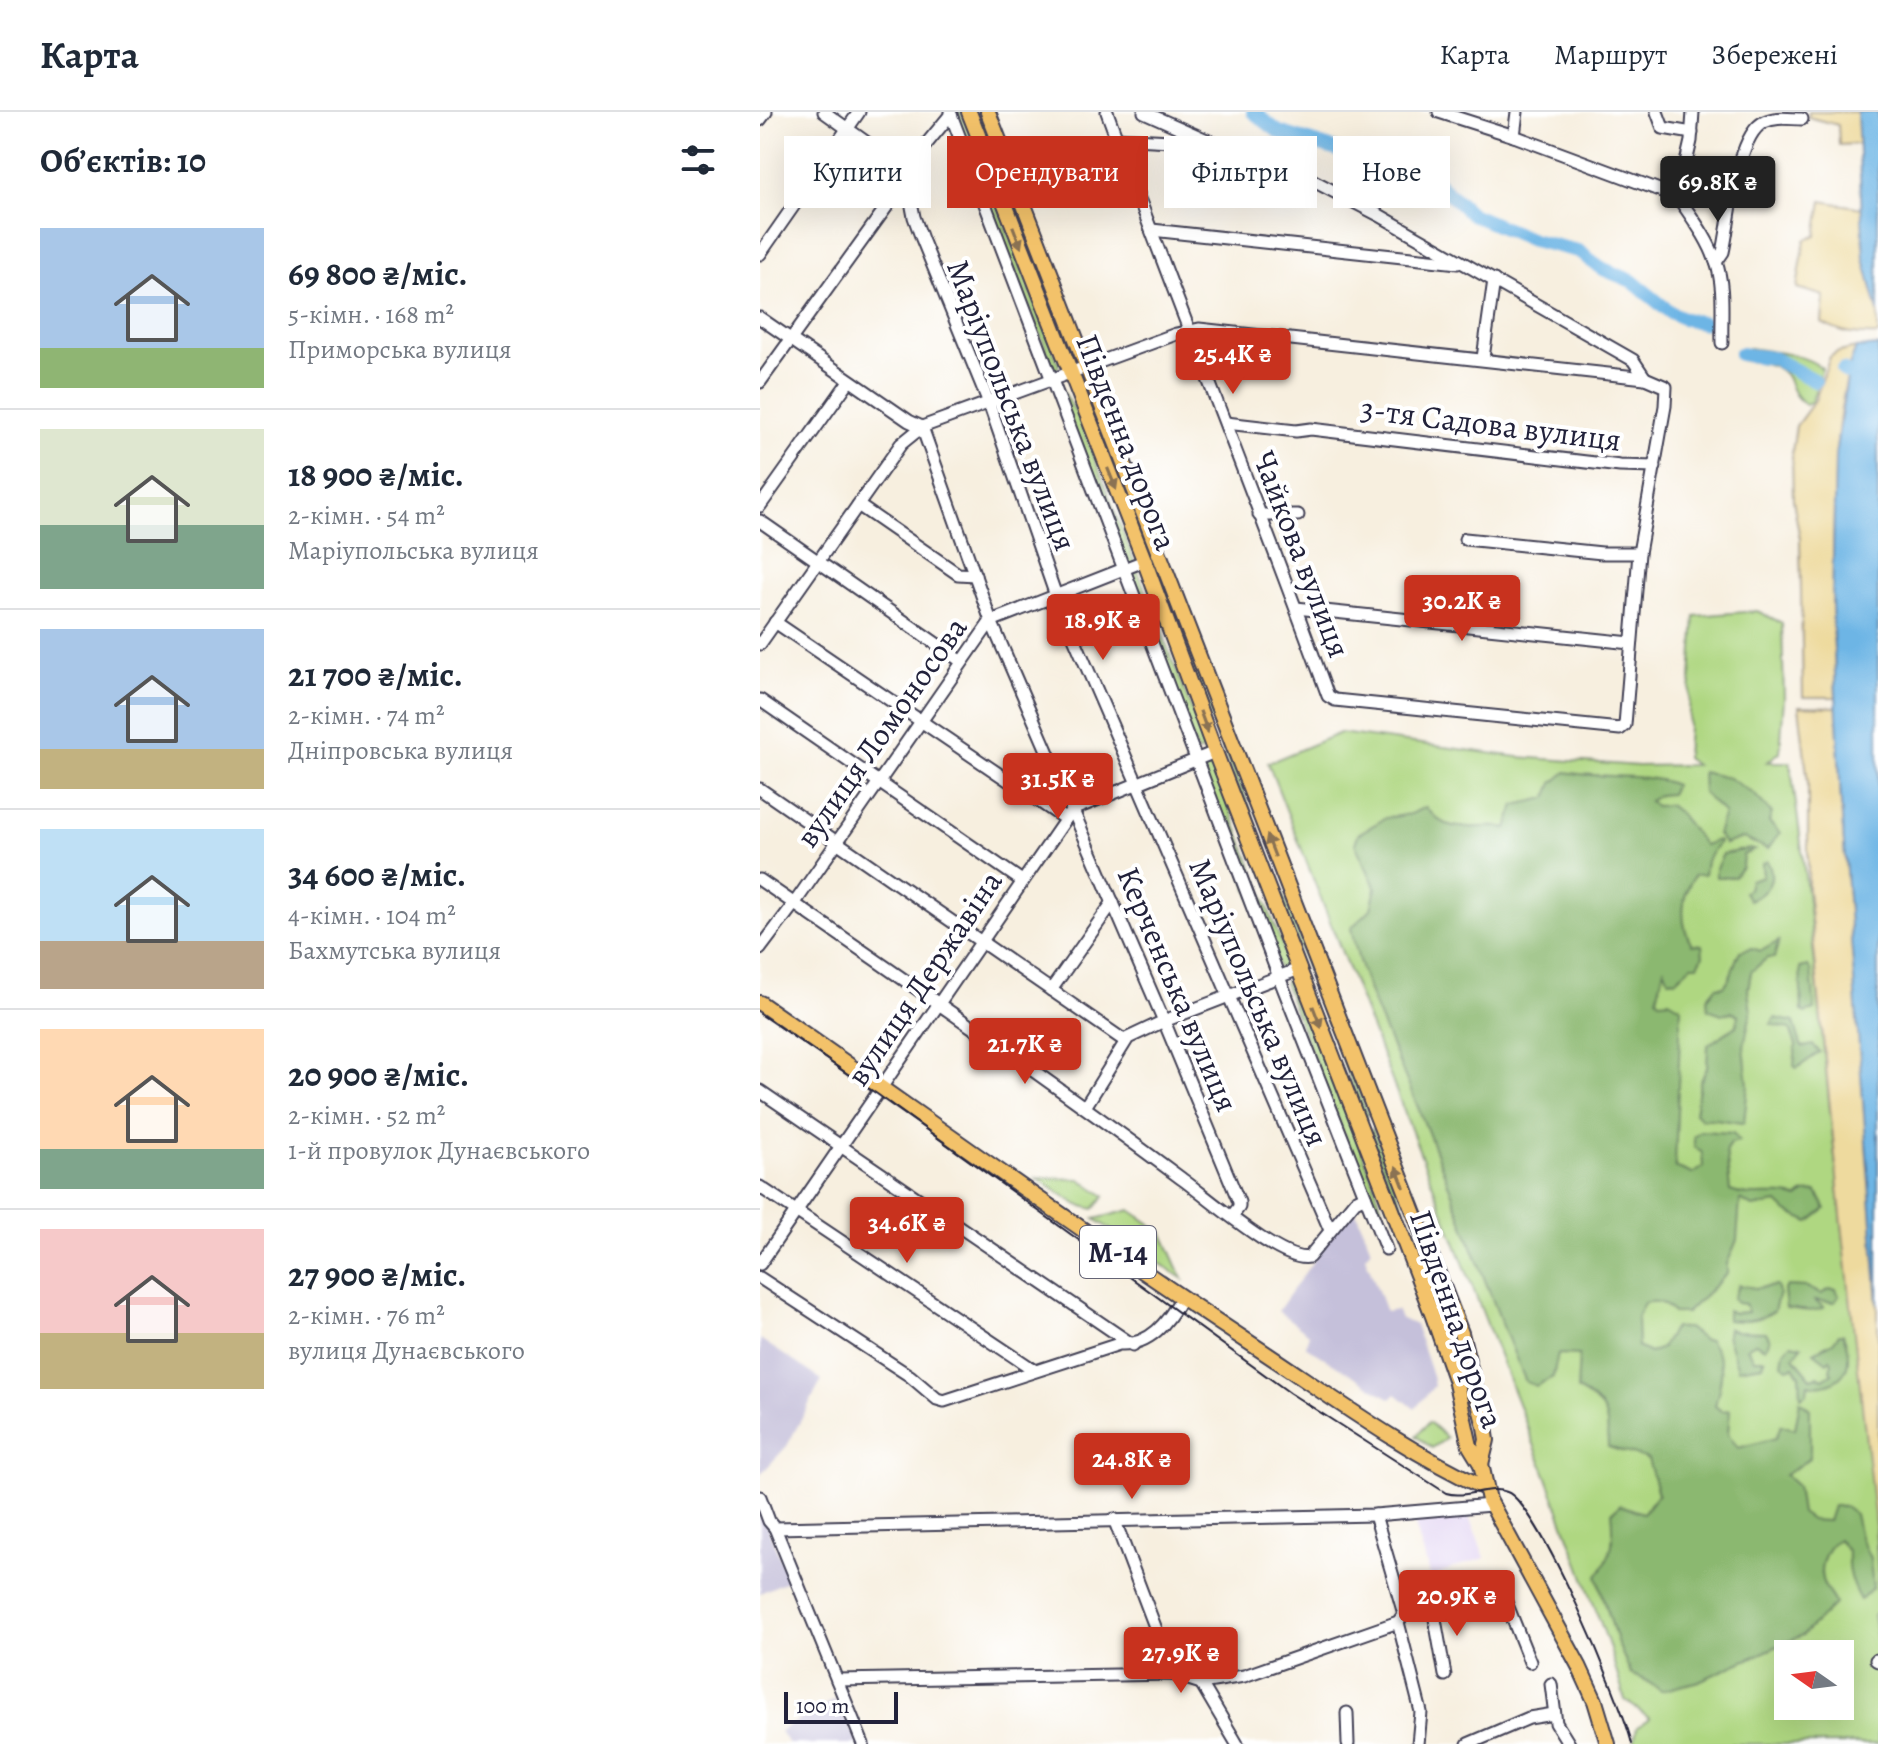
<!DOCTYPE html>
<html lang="uk">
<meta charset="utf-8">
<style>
:root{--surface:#fff;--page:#f6f6f7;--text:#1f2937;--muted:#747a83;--line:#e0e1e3;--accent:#c8321e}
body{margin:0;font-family:Alegreya,serif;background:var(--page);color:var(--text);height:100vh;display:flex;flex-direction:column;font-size:30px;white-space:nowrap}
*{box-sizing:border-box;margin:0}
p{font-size:26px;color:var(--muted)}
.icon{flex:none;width:44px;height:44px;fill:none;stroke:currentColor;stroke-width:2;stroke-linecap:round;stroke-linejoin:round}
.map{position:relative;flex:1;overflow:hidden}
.sheet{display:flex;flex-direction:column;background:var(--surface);width:760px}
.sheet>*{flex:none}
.top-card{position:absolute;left:24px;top:24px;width:760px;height:72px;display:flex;gap:16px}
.needle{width:52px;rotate:284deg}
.controls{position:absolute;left:1014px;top:1528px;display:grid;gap:16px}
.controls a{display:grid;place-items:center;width:80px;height:80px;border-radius:0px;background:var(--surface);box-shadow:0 8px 32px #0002;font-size:40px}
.scale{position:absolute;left:24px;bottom:20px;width:114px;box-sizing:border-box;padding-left:8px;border:4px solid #22223b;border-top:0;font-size:22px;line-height:28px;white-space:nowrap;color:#22223b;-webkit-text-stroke:6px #fff;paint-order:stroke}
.price{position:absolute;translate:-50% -68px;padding:0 18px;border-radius:8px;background:var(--accent);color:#fff;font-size:26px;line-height:52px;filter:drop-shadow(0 2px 4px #0008)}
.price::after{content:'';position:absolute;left:50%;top:48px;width:24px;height:18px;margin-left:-12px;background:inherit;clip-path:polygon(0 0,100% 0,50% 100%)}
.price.active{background:#222;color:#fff}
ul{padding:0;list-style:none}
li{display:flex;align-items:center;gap:24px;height:200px;padding:0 40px}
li+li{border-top:2px solid var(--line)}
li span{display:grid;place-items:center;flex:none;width:224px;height:160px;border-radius:0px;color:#555}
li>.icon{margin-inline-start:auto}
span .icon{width:96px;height:96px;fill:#fffc;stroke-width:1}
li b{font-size:34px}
h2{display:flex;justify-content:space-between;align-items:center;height:96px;padding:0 40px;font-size:34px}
.tag{padding:0 28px;border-radius:0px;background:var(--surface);box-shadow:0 8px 32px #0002;font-size:28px;line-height:72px}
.tag.active{background:var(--accent);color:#fff}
header{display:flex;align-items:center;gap:48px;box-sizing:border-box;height:112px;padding:0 40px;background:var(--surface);border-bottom:2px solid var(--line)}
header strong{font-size:38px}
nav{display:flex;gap:44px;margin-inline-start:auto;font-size:28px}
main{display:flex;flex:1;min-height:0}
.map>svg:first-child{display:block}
.built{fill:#e2d4f3}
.industrial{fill:#c5c0da}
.green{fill:#afd781;stroke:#687c5e;stroke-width:2;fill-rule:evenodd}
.forest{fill:#8bb86f;stroke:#566d55;stroke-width:2}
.sand{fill:#eeda9e;stroke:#887e6c;stroke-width:2}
.water{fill:#6db5e5;stroke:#486c90;stroke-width:2}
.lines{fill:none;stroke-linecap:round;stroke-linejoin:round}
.river{stroke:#6db5e5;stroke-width:14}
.minor-casing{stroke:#424154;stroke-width:15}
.major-casing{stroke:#424154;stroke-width:18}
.minor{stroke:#fff;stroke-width:11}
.major{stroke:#f3c26a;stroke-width:14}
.tram{stroke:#22223b;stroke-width:2}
.oneway{fill:#8a7252}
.labels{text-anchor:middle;stroke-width:8;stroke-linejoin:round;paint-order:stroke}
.shield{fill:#fff;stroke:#646476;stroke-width:2}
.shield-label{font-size:30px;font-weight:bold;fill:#22223b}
.street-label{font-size:32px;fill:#22223b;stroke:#fff}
</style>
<header>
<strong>Карта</strong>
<nav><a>Карта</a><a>Маршрут</a><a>Збережені</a></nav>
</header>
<main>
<section class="sheet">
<h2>Об’єктів: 10<svg class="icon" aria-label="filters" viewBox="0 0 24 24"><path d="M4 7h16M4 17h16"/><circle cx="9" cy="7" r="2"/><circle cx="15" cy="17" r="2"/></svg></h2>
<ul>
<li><span style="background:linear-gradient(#a9c7e8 75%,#8fb573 0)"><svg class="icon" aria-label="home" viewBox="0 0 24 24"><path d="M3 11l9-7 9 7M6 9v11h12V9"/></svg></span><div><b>69 800 ₴/міс.</b><p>5-кімн. · 168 m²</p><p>Приморська вулиця</p></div></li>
<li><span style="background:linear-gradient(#dfe7d0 60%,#7fa58c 0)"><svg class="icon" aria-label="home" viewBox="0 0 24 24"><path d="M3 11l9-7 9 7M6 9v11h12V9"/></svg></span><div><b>18 900 ₴/міс.</b><p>2-кімн. · 54 m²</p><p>Маріупольська вулиця</p></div></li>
<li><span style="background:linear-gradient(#a9c7e8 75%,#c2b280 0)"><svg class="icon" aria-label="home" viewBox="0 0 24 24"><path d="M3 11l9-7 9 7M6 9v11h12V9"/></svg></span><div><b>21 700 ₴/міс.</b><p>2-кімн. · 74 m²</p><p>Дніпровська вулиця</p></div></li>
<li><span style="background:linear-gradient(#bfe0f5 70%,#b9a48a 0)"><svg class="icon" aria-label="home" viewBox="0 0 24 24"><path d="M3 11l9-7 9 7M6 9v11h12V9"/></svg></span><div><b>34 600 ₴/міс.</b><p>4-кімн. · 104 m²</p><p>Бахмутська вулиця</p></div></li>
<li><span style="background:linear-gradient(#ffd9b3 75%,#7fa58c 0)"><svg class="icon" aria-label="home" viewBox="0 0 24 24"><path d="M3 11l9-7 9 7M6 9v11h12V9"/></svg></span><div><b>20 900 ₴/міс.</b><p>2-кімн. · 52 m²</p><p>1-й провулок Дунаєвського</p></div></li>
<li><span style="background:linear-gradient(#f6c9c9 65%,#c2b280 0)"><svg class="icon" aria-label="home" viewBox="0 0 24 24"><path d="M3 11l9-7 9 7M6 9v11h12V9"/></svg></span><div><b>27 900 ₴/міс.</b><p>2-кімн. · 76 m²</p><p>вулиця Дунаєвського</p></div></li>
</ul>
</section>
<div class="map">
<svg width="1118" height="1632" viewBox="0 0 1118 1632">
<rect width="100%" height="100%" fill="#fff"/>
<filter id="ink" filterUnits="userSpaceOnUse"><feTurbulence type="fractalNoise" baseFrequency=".0125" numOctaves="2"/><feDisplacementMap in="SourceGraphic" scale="16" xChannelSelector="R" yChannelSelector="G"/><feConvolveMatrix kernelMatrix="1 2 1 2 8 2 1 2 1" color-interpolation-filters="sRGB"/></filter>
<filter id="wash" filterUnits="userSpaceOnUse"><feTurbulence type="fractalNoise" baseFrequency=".006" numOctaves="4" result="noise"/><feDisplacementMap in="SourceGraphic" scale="32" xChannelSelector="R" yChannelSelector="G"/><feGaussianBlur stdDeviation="1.8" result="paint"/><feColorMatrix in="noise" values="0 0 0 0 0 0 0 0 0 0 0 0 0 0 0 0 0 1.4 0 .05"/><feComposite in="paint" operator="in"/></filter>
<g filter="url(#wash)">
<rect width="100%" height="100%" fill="#f7efdf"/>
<!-- built -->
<path class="built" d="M706,1397L725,1446L692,1456L671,1467L652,1403Z"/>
<!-- industrial -->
<g class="industrial">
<path d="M593,1092L611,1137L605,1144L626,1200L636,1198L640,1206L655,1213L672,1264L674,1274L655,1297L636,1282L631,1287L545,1234L549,1222L518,1199Z"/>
<path d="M0,1227L62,1268L27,1334L0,1363Z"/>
<path d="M0,1397L29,1468L0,1481Z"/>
<path d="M75,1587L99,1632H28L20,1619Z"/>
</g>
<!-- green -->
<g class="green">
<path d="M193,0H201L299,253L295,260Z"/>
<path d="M217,0H222L316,243L312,245Z"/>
<path d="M989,236C1013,240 1043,241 1062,256L1052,289L1046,293C1034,285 1033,279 1028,267C1020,250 996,250 980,248L978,245L980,239Z"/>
<path d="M327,273L608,1003L604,1005L323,274Z"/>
<path d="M300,274L318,304L446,635L440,640H437L297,275Z"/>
<path d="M997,499L1022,511L1024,586L1020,640L1007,650H1030C1053,807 1065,963 1083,1120C1097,1246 1118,1373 1118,1500L1113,1503L1118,1531V1632H874L877,1615L890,1607L865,1588L848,1531L786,1363L508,651L580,621L758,645L878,654L935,653L926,646L935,504ZM1028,1542H1080V1594H1028Z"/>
<path d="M446,648H451L530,853L525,860H520L440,651Z"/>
<path d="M530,865L535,867L616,1076L623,1102L616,1104L524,871Z"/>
<path d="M613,1017L698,1237L716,1310L714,1311L700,1254L609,1019Z"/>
<path d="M277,1066L320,1067L345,1084L334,1097L318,1093Z"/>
<path d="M370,1098L402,1120L423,1167L335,1107Z"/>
<path d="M669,1310L687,1326L672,1336L656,1324Z"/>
</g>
<!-- forest -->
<g class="forest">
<path d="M806,660C841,667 884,660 915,673L910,682L899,683L889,689L896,694L909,693L919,701L944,733L958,728L959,730L946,749L944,763H935C921,782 919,812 932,832L942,833L943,844L938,853H932L916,868L909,867L904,857L897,886L900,889L909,888L921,895L915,1055L933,1062L943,1055L942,1041L934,1034V1024L940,1019L973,1021L979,1029L971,1031L966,1037L970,1079C993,1088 1015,1078 1038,1086L1044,1081L1057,1080L1066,1097L1049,1110L1027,1100L1018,1091L993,1095L980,1088L977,1128L967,1152V1162L926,1201H913C904,1190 897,1188 884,1191L877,1205L878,1235L890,1241L901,1236L914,1216H928L943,1228H949C968,1253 961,1267 955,1294L962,1299L970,1298L968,1322L978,1336L1016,1326L1021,1313L1035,1317L1040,1289L1050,1297V1346L1025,1363L1037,1374L1041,1401L1051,1408L1068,1409L1073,1394H1084L1095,1402L1100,1425L1110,1446L1113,1475L1100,1488C1090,1471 1087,1458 1088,1440L1078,1427C1064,1437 1056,1458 1065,1475C1068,1482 1073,1485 1075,1492L1043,1523L939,1569L901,1579L885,1568L871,1562L858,1532L837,1465C853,1442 855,1427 852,1400L860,1393L883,1401L898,1382L888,1347L848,1335C847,1302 849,1295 817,1278L819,1243L798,1242L793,1265L776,1274L766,1270C725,1175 692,1076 652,981C628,924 603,877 591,816L611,797L616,776L595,732L598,722L626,706L651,702L665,695C671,701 678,709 686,712C705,719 728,712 747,716L755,693L787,686L793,671Z"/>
<path d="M942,660L969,666L994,682L1012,701L1009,710L1020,721L1008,737L983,726L965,732L957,722L964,701L943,681Z"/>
<path d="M989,737L994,738L983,743L982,755L974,765H956V756L963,742Z"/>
<path d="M1007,749C1018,767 1007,782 989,788L984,780L988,777L990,768L1003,764L1002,752Z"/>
<path d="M1019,829L1014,846H1007L991,860L988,878L991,900L984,934L988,973L984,1011C968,1010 957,1005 941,1007L935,1001L940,970L947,956L948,933L976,914L979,903L973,900L962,902L948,897L947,886L956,875L964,874C973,864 973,852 980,839L992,836L1001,839Z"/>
<path d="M1048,854L1051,858L1055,898L1045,901L1042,899L1040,856Z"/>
<path d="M1015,906L1034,910L1041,933L1044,935L1053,933L1060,940L1037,956L1034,954L1036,933L1030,917L1011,912Z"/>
<path d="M979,1173L995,1176L1017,1174L1019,1181L1014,1199C1001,1208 982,1210 967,1208V1198L973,1201L988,1200L985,1192L977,1191L973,1186Z"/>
<path d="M1027,1174L1047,1175L1061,1182L1070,1177H1076L1079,1184L1075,1190L1055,1189L1064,1195C1054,1202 1037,1197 1026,1196L1024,1179Z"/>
<path d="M968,1216L975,1219L1006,1220L1010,1228L1005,1236L995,1231L987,1236L994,1247H1005L1003,1253L978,1257L967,1223Z"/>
<path d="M1079,1222H1083C1086,1230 1089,1240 1088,1249C1086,1269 1064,1277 1048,1272L1047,1281L1041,1285L1040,1263L1034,1254L1028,1256L1022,1252L1024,1239L1031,1232L1042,1234L1034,1245L1051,1266L1058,1264L1063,1267L1072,1261L1070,1258L1072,1250L1070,1247L1067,1250L1054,1240L1073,1230Z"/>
</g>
<!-- sand -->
<g class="sand">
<path d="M1049,0H1097L1099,32L1079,33L1078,13L1048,5Z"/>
<path d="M1062,89L1102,96L1104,146L1118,200V223C1097,224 1081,222 1062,211L1064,184L1037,176L1045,128L1056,124Z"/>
<path d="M1096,236C1077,287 1075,346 1074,400C1072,462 1073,523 1076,585H1043L1040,427L1033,388L1032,340L1036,314L1055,288L1070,245L1076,241Z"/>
<path d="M1039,594L1077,595L1081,692L1118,1176V1438L1079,1085L1048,777V671Z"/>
</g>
<!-- water -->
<g class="water">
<path d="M1097,0H1118V200L1104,146Z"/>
<path d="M1118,234V1192L1081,692L1072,495L1075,343L1089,254L1096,236Z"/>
</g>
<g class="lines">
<!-- river -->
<g class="river">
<path d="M493,0L519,20L577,38L664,58L711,102L772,128L818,139L841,156L872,169L910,200L925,207L944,211"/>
<path d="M980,242L1013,246L1055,269"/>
<path d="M1083,258L1088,261"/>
</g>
</g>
</g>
<g filter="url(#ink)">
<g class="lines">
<!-- minor casing -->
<g class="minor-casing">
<g id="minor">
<path d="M64,0L145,58L154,105L162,127L229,291L296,484L570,1118"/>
<path d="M190,0L519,865L626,1137"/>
<path d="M384,0L456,32L548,66L619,103L873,248L885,266"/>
<path d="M679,0L754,24L918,85"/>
<path d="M897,0L903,16L932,21"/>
<path d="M933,0L931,29L918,85C932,106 948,126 956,150C965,175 961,206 962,231"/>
<path d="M0,8L6,0"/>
<path d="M754,24L757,0"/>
<path d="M356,26L447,31"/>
<path d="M145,58L191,2"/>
<path d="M392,118L698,151"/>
<path d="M0,142L99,0"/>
<path d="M956,150L963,140C970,110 976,23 1004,10C1016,4 1030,7 1042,7"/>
<path d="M0,206L149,309L162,315L231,509L404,909L479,1090V1095L472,1104"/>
<path d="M723,246L734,168"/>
<path d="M0,270L130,90L147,72"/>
<path d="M466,311L536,319L551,317L860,354L895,355"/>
<path d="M98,393L198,462L215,463"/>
<path d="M0,394L89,269"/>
<path d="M499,403H538"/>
<path d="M0,409L201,549"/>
<path d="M705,427L842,441H879"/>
<path d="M536,496L871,531"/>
<path d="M15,510L305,707"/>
<path d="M0,532L141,332L162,315L416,222L439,217L885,266L906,275L905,294L879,441L865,613L860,617L575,588L568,584C497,388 418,195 347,0"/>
<path d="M0,588L262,769"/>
<path d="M0,677L365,929"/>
<path d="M0,768C142,866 284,964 422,1067C446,1084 523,1152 549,1145L595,1089L605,1084"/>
<path d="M0,837L34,792L231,509L384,449"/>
<path d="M291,878L353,790"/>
<path d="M0,979L373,1233"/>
<path d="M325,995L368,926L404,909L539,857"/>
<path d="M0,1075L274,1258"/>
<path d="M0,1152L312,698L455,640"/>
<path d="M0,1166L150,1264L177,1287L184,1289L359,1232C390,1234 408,1210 422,1185"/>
<path d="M0,1385L9,1409L15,1416L103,1632"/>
<path d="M615,1403L644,1502"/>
<path d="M354,1407L413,1562"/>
<path d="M15,1416L615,1403L731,1393"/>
<path d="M673,1496L685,1563"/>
<path d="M638,1510L661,1600L658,1632"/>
<path d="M1116,1548L1118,1549"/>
<path d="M77,1568L413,1562L441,1571L484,1564L638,1510L644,1502L689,1492L738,1470L770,1550"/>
<path d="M441,1571L477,1632"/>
<path d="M791,1572L796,1611L809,1632"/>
<path d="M587,1601L588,1632"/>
<path d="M708,1632L769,1606L794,1602"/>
</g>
</g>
<!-- major casing -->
<g class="major-casing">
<g id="major">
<path d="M209,0L383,445L455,640L673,1204L695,1267L710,1334L721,1352L729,1388L819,1554L835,1589L848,1632"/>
<path d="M228,0L701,1221L725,1315L727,1328L721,1352"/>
<path d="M0,891C164,1005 326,1123 493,1233C569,1283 643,1338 725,1376"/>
</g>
</g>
<!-- minor -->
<use href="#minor" class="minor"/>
<!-- major -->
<use href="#major" class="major"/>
<!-- tram -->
<path class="tram" d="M0,902L117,982L530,1281L686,1381C706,1387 730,1373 747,1380C779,1392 863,1593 872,1632"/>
</g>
<!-- one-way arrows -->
<defs><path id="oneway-solid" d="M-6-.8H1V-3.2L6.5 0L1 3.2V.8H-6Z" transform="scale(2)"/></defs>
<g class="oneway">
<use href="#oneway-solid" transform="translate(257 125) rotate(69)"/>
<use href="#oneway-solid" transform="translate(352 367) rotate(68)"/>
<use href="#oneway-solid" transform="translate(444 610) rotate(70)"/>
<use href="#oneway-solid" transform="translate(511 734) rotate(-111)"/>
<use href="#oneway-solid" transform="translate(557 905) rotate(69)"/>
<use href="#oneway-solid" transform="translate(640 1065) rotate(-111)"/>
</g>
</g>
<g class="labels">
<!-- shield labels -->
<rect class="shield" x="320" y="1114" width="76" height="52" rx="6"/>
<g class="shield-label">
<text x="358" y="1150">М-14</text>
</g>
<!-- street labels -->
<g class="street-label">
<text transform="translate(252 293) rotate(69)" y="11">Маріупольська вулиця</text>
<text transform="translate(731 312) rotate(7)" y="11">3-тя Садова вулиця</text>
<text transform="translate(367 330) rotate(69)" y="11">Південна дорога</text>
<text transform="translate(542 442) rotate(69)" y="11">Чайкова вулиця</text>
<text transform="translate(121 620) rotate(-55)" y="11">вулиця Ломоносова</text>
<text transform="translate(164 866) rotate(-56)" y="11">вулиця Державіна</text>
<text transform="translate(418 877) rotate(67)" y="11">Керченська вулиця</text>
<text transform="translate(499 890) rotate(67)" y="11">Маріупольська вулиця</text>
<text transform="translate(697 1207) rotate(71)" y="11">Південна дорога</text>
</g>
</g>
</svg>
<div class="controls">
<a><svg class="needle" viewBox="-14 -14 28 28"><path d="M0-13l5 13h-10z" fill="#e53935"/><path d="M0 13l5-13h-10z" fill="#747a83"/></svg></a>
</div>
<div class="scale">100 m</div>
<b class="price active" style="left:958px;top:112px">69.8K ₴</b>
<b class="price" style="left:473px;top:284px">25.4K ₴</b>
<b class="price" style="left:702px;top:531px">30.2K ₴</b>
<b class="price" style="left:343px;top:550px">18.9K ₴</b>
<b class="price" style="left:298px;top:709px">31.5K ₴</b>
<b class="price" style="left:265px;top:974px">21.7K ₴</b>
<b class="price" style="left:147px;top:1153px">34.6K ₴</b>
<b class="price" style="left:372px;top:1389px">24.8K ₴</b>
<b class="price" style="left:697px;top:1526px">20.9K ₴</b>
<b class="price" style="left:421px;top:1583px">27.9K ₴</b>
<div class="top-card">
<a class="tag">Купити</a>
<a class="tag active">Орендувати</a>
<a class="tag">Фільтри</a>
<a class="tag">Нове</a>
</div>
</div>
</main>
